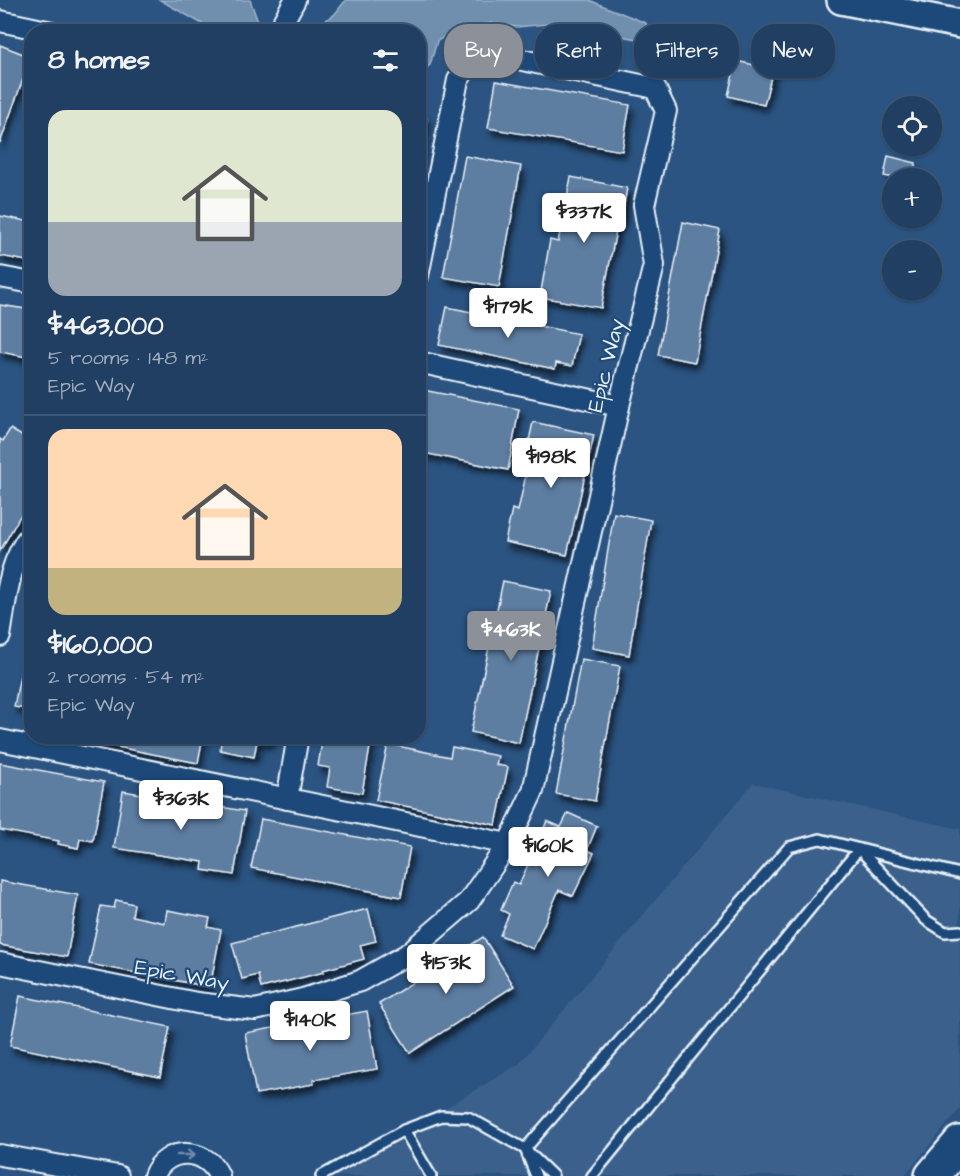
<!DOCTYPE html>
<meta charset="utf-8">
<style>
:root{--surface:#203f62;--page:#2d4a6b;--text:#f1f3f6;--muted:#a2afbe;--line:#3d5877;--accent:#8c9099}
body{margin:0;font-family:"Architects Daughter",sans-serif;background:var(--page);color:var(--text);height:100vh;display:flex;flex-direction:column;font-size:22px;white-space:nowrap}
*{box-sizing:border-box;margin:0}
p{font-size:20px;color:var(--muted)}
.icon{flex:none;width:33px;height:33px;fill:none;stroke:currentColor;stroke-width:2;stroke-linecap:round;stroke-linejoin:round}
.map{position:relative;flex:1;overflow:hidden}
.drawer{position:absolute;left:24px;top:24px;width:402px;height:720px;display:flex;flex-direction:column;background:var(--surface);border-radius:24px;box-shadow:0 2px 4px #0004,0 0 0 2px var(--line)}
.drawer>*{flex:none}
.guide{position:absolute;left:444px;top:24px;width:426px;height:54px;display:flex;gap:12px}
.controls{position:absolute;left:882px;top:96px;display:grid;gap:12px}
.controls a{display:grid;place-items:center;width:60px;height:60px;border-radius:50%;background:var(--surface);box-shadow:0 2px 4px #0004,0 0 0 2px var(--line);font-size:30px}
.price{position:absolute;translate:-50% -51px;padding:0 14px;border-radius:6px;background:#fff;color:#222;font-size:20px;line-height:39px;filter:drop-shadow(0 2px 3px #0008)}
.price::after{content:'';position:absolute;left:50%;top:36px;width:18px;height:14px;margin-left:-9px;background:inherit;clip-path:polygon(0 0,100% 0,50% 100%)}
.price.current{background:var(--accent);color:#fff}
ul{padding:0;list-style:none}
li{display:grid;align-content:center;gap:12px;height:318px;padding:0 24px}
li+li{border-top:2px solid var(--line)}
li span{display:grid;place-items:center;height:186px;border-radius:18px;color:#555}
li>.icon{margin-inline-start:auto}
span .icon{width:108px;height:108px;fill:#fffc;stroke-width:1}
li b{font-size:26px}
h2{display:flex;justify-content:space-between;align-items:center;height:72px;padding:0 24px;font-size:26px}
.tag{padding:0 21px;border-radius:24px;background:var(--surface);box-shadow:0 2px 4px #0004,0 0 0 2px var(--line);font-size:21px;line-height:54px}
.tag.current{background:var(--accent);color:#fff}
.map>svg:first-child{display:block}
.built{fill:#3a608b}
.water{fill:#708ead;stroke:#a0b6cb;stroke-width:1.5}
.building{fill:#5d7da1;stroke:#e8f1f8;stroke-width:1.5;filter:url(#shadow)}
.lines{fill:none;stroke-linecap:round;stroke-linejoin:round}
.lane-casing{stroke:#e8f1f8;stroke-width:14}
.street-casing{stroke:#e8f1f8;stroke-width:24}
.secondary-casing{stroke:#e8f1f8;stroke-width:32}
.highway-casing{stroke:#e8f1f8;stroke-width:38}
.lane{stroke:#1f4a7a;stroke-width:9}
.street{stroke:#1f4a7a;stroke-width:20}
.secondary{stroke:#1f4a7a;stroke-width:27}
.highway{stroke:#1f4a7a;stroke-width:33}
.oneway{stroke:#6f8dac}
.labels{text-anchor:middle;stroke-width:4.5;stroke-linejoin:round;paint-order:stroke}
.street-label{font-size:22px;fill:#e8f1f8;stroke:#1f4a7a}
</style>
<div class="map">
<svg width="960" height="1176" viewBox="0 0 960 1176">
<defs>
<filter id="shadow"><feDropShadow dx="3.5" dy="6" stdDeviation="3" flood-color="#0009"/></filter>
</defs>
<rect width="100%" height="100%" fill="#2b5482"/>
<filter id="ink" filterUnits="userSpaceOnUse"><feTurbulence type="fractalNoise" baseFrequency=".0167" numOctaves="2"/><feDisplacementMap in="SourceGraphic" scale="12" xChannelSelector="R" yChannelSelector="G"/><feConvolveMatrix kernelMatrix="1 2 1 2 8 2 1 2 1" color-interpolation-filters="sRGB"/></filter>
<g filter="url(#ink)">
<!-- built -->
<path class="built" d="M753,783L960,829V1109L904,1176H331L519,1064Z"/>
<!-- water -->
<g class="water">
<path d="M160,0H250L260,27L283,31H229L206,26Z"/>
<path d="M346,0H589L646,23L650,41L546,24L517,27L491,23L458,30L437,41L430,65L419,74L418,32L318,31L321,23L334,15Z"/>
</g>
<!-- building -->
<g class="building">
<path d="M0,45L31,57L0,143Z"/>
<path d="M736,61L773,69L764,105L728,96Z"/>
<path d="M496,81L630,105L622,151L488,128Z"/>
<path d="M418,116L427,118L418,167Z"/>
<path d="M465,156L521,166L499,287L443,277Z"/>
<path d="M888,156L916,163L912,178H894L884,176Z"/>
<path d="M571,177L627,188L621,221L618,220L601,308L540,297L550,240L558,242Z"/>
<path d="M0,216L32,222V262L0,256Z"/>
<path d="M683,222L720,230L695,362L658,355Z"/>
<path d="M0,305L32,310V358L0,352Z"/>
<path d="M447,307L579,334L572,366L556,363L555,369L439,345Z"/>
<path d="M418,389L519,409L508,470L418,452Z"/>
<path d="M533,422L594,435L567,555L505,542L512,509L518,511L530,456L526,455Z"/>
<path d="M10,429L32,442V495L0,551V439L3,441Z"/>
<path d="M614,513L651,520L629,655L592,648Z"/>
<path d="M503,581L551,591L519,743L471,732Z"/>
<path d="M32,612V710L14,707Z"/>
<path d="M581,659L620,666L595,801L556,794Z"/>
<path d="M77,736H203L198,763L77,739Z"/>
<path d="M222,736H272L271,743L257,741L254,757L220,750Z"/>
<path d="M323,736H372L362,793L327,787L330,768L318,766Z"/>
<path d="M388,744L450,757L452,747L498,756L496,765L508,767L496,825L376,800Z"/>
<path d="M0,763L104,782L93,841L80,839L78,848L58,844L59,841L0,830Z"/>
<path d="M123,791L245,811L234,875L202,870L203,862L114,848Z"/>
<path d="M568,813L597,826L587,850L594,853L573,896L559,890L533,949L500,935L509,914L501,910L513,882L519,885L547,821L561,827Z"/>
<path d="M261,819L410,847L401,897L251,868Z"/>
<path d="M0,881L78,895L67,957L0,945Z"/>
<path d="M116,900L134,904L132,916L165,923L167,910L210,918L208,927L221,930L210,987L89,964L101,906L114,908Z"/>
<path d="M368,909L376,941L360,945L364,959L323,970L324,972L261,988L258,975L242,979L232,943Z"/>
<path d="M483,937L514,986L410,1053L379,1004Z"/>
<path d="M20,996L170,1027L160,1077L10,1046Z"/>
<path d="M367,1011L377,1069L313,1080L314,1084L256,1094L245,1033Z"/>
</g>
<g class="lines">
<!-- lane casing -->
<g class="lane-casing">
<g id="lane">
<path d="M859,849L926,920L945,932L960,931"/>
<path d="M404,1130L441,1116L468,1117L525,1149L553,1176"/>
<path d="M525,1149L789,847L820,839L960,874"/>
<path d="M527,1154L536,1176"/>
<path d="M321,1176L404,1130L431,1176"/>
<path d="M592,1176L859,849"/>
</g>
</g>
<!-- street casing -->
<g class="street-casing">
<g id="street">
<path d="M0,21L52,32"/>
<path d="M281,32L284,20L295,0"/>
<path d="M0,277L32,283"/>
<path d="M418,362L619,406"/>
<path d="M0,636C6,601 8,561 32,533"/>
<path d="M0,740L508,844"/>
<path d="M287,799L298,736"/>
<path d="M0,963L197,1003L255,1010L303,999L360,981L406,955L469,901L508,844L533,791L619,406L654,265L644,205L666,111L655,88L489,53L473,58L458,80L418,276"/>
<path d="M0,1155L118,1176"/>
<path d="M154,1176C165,1146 207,1147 219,1176"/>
</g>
</g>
<!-- secondary casing -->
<g class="secondary-casing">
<path id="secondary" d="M841,0L960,24"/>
</g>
<!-- highway casing -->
<g class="highway-casing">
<path id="highway" d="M932,1176L960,1143"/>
</g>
<!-- lane -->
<use href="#lane" class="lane"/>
<!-- street -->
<use href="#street" class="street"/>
<!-- secondary -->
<use href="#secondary" class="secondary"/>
<!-- highway -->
<use href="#highway" class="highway"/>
</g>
<!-- one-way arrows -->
<defs><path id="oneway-shaft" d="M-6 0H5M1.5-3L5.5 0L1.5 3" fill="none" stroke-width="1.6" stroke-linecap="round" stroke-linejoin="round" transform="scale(1.5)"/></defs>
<use class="oneway" href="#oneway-shaft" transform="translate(186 1155)"/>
</g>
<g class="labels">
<!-- street labels -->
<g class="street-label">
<text transform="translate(605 365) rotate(-76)" y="8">Epic Way</text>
<text transform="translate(182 974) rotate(10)" y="8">Epic Way</text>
</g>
</g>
</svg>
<div class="controls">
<a><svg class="icon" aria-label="locate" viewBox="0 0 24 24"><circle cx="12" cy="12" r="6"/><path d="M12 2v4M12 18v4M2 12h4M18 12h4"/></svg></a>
<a>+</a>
<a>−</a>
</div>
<b class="price" style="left:584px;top:244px">$337K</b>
<b class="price" style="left:508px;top:339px">$179K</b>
<b class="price" style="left:551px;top:489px">$198K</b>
<b class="price current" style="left:511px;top:662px">$463K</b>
<b class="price" style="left:181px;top:831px">$363K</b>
<b class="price" style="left:548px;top:878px">$160K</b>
<b class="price" style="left:446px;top:995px">$153K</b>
<b class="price" style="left:310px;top:1052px">$140K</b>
<div class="guide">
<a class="tag current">Buy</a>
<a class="tag">Rent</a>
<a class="tag">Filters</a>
<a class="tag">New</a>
</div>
<section class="drawer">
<h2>8 homes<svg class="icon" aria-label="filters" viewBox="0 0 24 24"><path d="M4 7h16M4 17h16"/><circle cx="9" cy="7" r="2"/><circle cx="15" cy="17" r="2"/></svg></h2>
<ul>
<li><span style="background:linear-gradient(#dfe7d0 60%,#9aa5b1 0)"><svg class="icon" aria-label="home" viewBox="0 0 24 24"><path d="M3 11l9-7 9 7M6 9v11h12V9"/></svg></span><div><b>$463,000</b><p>5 rooms · 148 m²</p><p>Epic Way</p></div></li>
<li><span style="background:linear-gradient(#ffd9b3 75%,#c2b280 0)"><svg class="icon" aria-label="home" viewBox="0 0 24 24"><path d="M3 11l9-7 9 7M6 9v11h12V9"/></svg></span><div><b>$160,000</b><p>2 rooms · 54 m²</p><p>Epic Way</p></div></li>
</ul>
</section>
</div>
